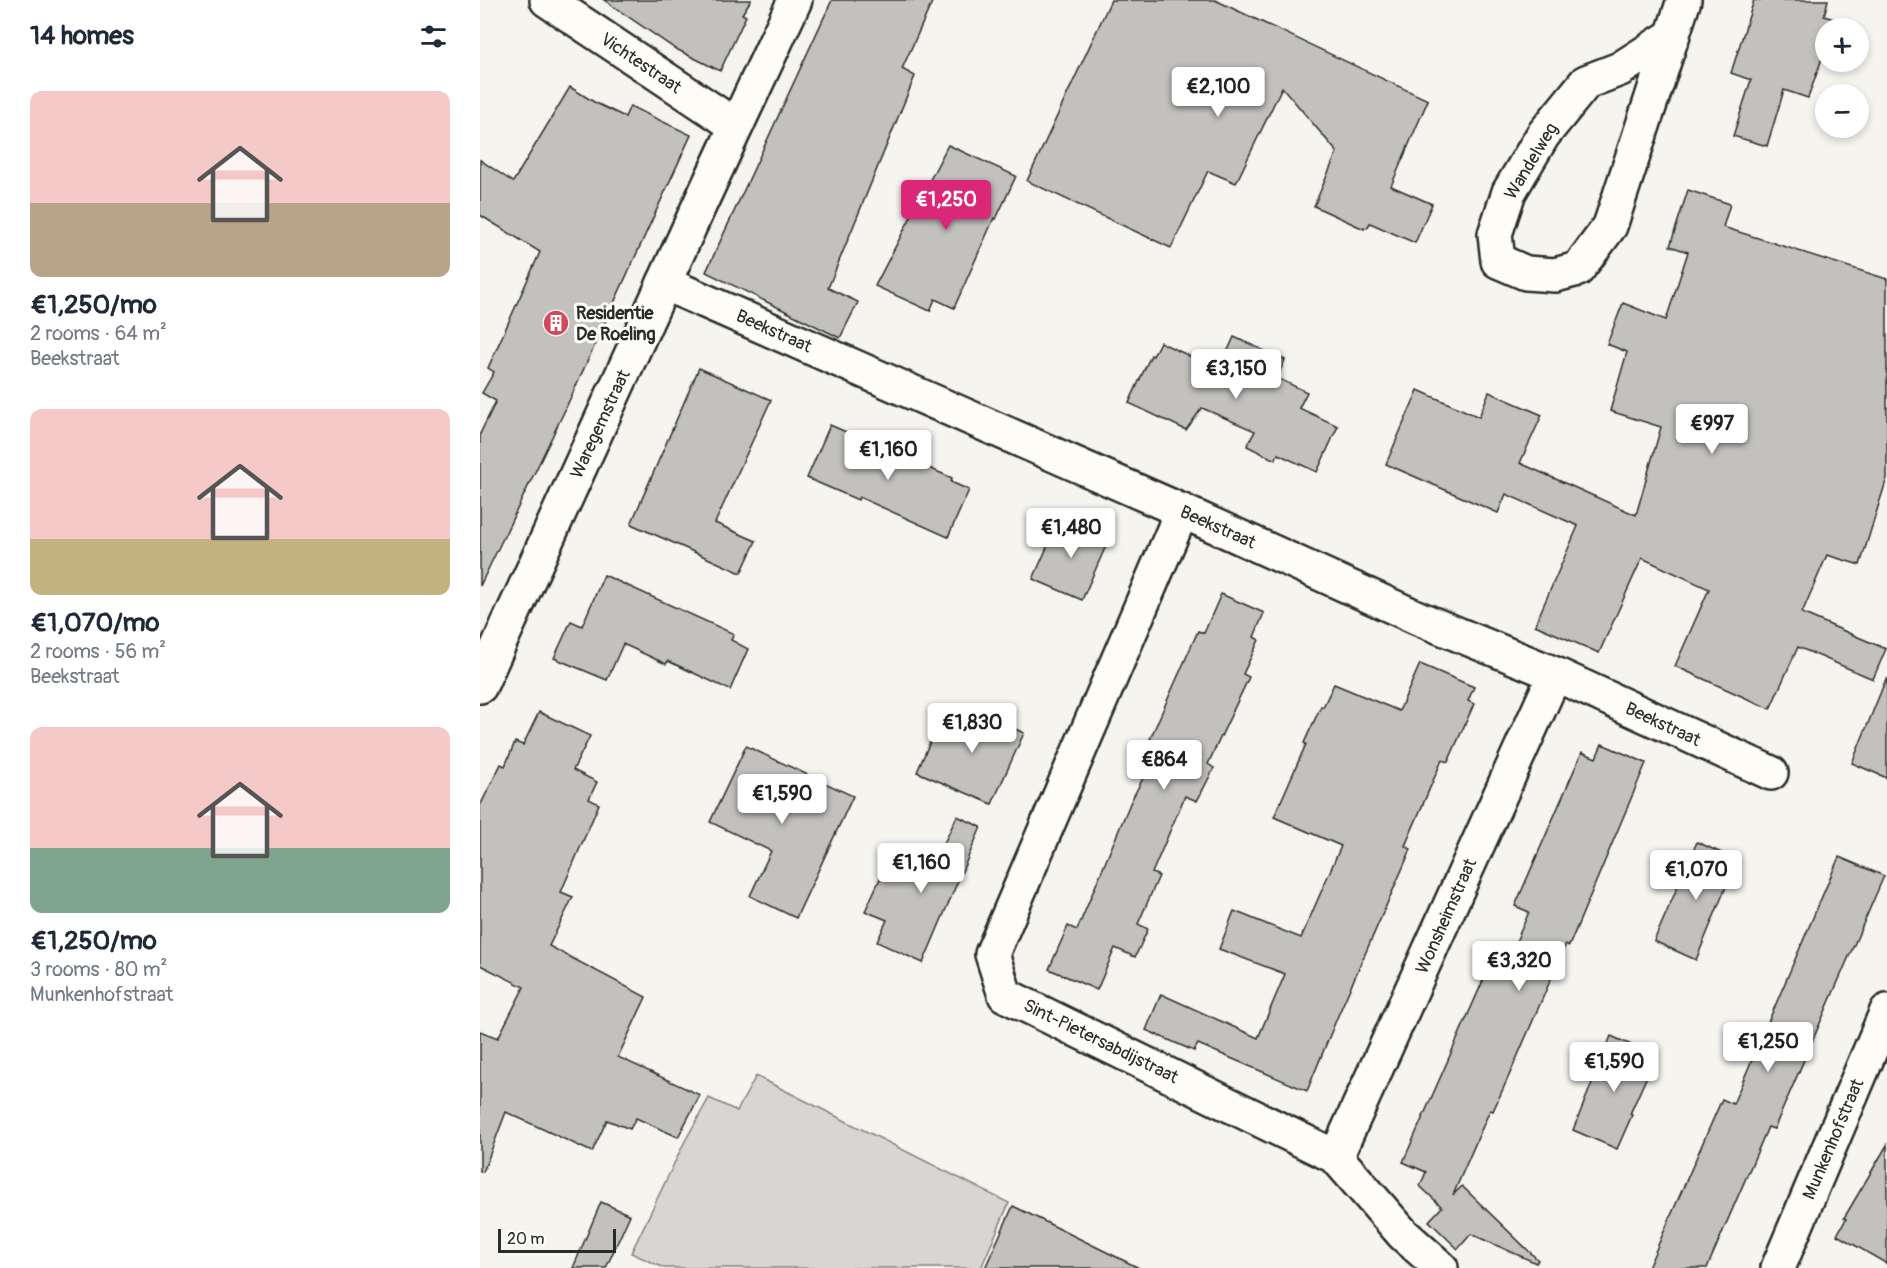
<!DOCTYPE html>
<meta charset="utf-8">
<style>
:root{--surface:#fff;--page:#f2f2f3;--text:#1f2937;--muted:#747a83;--accent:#db2777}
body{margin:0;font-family:Pangolin,sans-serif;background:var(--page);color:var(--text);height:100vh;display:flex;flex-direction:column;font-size:22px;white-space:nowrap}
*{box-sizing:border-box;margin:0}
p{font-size:20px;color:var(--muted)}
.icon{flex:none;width:33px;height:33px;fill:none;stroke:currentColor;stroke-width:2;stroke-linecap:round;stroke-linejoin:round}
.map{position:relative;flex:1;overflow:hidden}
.panel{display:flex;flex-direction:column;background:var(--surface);width:480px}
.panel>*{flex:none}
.fabs{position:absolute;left:1335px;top:18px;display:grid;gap:12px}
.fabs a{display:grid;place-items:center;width:54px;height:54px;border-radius:50%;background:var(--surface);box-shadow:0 3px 9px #0003;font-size:30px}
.scale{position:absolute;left:18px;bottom:15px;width:118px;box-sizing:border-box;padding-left:6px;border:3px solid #2b2b2b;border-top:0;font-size:16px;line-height:21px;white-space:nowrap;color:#2b2b2b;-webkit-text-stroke:4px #fdfcf7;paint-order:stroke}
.price{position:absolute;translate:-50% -51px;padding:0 14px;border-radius:6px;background:#fff;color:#222;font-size:20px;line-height:39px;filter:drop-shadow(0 2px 3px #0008)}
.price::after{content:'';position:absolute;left:50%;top:36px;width:18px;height:14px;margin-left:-9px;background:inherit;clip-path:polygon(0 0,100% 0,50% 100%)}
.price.active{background:var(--accent);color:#fff}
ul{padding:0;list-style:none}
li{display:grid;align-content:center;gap:12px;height:318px;padding:0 30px}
li span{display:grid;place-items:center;height:186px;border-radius:12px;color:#555}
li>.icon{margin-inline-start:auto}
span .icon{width:108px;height:108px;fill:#fffc;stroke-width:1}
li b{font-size:26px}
h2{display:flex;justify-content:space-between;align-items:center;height:72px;padding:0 30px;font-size:26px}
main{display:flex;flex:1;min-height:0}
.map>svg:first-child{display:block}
.green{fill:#d7d6d2;stroke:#81807e;stroke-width:1.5}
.building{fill:#c2c1be;stroke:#2b2b2b;stroke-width:1.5}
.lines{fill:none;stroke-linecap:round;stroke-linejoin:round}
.minor-casing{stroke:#2b2b2b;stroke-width:38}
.minor{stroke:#fdfcf7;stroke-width:33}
.labels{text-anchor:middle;stroke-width:6;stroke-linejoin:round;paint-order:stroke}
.street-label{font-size:18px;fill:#2b2b2b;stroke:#fdfcf7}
.poi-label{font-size:18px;font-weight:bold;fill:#2b2b2b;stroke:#fdfcf7;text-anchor:start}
</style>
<main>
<section class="panel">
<h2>14 homes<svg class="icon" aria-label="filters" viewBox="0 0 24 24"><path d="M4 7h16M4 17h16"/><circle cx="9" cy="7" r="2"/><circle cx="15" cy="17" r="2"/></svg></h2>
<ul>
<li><span style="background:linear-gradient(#f6c9c9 60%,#b9a48a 0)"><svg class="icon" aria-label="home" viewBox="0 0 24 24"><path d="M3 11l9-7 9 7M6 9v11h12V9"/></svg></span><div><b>€1,250/mo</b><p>2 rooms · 64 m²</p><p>Beekstraat</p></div></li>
<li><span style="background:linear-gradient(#f6c9c9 70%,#c2b280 0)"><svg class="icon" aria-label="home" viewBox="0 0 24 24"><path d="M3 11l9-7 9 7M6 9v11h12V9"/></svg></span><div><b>€1,070/mo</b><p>2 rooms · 56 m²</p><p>Beekstraat</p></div></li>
<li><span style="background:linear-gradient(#f6c9c9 65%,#7fa58c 0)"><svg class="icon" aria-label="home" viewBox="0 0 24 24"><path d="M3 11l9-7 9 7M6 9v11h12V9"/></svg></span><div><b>€1,250/mo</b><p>3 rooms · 80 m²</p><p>Munkenhofstraat</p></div></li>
</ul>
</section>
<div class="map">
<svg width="1407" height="1268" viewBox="0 0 1407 1268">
<rect width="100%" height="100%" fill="#f5f4ef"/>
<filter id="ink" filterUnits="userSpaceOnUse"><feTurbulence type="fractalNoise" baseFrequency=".0167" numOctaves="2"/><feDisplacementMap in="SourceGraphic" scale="12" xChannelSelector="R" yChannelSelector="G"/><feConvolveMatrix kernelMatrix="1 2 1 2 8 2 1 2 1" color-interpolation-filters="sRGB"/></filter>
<g filter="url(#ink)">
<!-- green -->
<path class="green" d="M276,1076L529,1203L501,1268H184L151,1253L205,1141L229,1098L257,1111Z"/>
<!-- building -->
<g class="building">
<path d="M124,0H271L262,14L266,16L240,71L194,48Z"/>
<path d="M352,0H453L422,69L435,76L348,288L378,302L360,338L226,272Z"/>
<path d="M631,0H735L948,100L911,186L952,204L935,243L890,223L887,228L884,227V229L834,206L857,152L802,87L756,183L728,171L691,248L547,181Z"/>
<path d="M1274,0H1348L1344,16L1354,19L1351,28H1346V47L1328,98L1304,90L1287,146L1253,136L1271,80L1251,73Z"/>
<path d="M90,87L114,102L145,117L150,106L211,135L84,412L0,586V434L16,401L2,393L14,372L8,368L60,252L0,215V160L33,182Z"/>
<path d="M468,145L536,176L516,219L514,218L474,308L455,299L450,311L395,286Z"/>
<path d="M1208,190L1250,204L1243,227L1407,279V478L1380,565L1347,555L1322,613L1406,649L1393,679L1318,647L1290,709L1195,666L1229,589L1162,558L1119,653L1055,625L1098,526L1026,494L1018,513L906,464L938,390L999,417L1009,392L1062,415L1040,463L1156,515L1181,427L1130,411L1147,352L1127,344L1143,303L1186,320L1208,252L1190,246Z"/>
<path d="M754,337L805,360L797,378L827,392L819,408L858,426L837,472L798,454L795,460L767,446L775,431L722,408L706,430L649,403L671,355L673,356L680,342L739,370Z"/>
<path d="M219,368L291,400L235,523L276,541L261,573L151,524Z"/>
<path d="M350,425L472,478L471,482L489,490L468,537L379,497L378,500L327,478Z"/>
<path d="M580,518L629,539L602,600L553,579Z"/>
<path d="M124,575L254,634L251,640L268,649L250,690L188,661L186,664L143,644L127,680L74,658L91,621L102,626Z"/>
<path d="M741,594L784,613L774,637L779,640L763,674L769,677L728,764L734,768L717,801L705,796L672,873L679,876L658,924L668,929L655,957L635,948L617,990L569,969L588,926L597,930L651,801L681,744L670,739L718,631L724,633Z"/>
<path d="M940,664L994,687L988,701L994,704L968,762L962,760L925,846L931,849L857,1018L827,1091L718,1044L714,1051L666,1030L681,994L778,1038L805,974L739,949L754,911L821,938L861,846L794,817L826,744L824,743L841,706L843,707L854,684L919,711Z"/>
<path d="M1406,679H1407V778L1372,763Z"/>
<path d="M481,705L544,733L512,804L437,772L456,728L469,733Z"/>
<path d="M59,712L110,736L93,770L117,782L109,799L119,804L81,892L93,897L69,946L166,997L138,1057L220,1095L198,1137L156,1118L150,1129L127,1120L112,1152L26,1112L3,1172L0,1171V1031L18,1038L44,987L0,965V806L21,764L25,766L35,742L43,745Z"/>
<path d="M1122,744L1166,763L1089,946L1086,944L1032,1069L1013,1111L1010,1110L973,1195L982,1186L1058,1260L1056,1263L991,1234L978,1249L949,1221L962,1207L940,1186L946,1172L923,1162L1009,967L1022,973L1049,912L1035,906L1102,752L1116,758Z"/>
<path d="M266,746L373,796L316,918L270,896L291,851L230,822Z"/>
<path d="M477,816L501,827L443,963L397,942L407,920L385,911L410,857L449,875Z"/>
<path d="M1217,842L1257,860L1216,960L1174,941Z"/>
<path d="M1359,857L1404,876L1294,1129L1288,1127L1227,1268H1168L1242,1099L1253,1104Z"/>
<path d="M1131,1036L1176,1056L1150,1114L1152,1115L1137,1149L1093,1130Z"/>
<path d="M1407,1145V1264L1357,1235L1366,1219L1364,1218Z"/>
<path d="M121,1202L150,1215L126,1268H93Z"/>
<path d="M533,1206L659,1268H505Z"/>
</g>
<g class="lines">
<!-- minor casing -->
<g class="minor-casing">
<g id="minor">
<path d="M67,0L256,126"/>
<path d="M1193,35L1140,69L1106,82L1063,135L1029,192L1015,234L1018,261L1046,273L1075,275L1098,269L1130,226L1204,0"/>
<path d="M184,283L702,511L938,618L1075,674L1291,773"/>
<path d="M702,511L512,954L525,995L856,1157L923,1234L961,1268"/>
<path d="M0,686L220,204L315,0"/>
<path d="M856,1157L1075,674"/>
<path d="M1298,1268L1407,1011"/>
</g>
</g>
<!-- minor -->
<use href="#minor" class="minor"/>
</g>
</g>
<!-- icons -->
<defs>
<g id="building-disc" transform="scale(1.35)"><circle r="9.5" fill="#d1495b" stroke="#fdfcf7"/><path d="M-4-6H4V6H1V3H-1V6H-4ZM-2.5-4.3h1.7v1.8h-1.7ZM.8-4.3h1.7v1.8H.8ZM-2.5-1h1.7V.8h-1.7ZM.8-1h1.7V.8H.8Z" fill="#fff"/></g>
</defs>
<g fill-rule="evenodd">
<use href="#building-disc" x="76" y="323"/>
</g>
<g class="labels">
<!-- street labels -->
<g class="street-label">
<text transform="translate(161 63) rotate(34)" y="6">Vichtestraat</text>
<text transform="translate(1051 161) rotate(-59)" y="6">Wandelweg</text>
<text transform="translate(294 331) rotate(24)" y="6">Beekstraat</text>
<text transform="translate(120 424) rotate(-65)" y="6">Waregemstraat</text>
<text transform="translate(738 527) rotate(24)" y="6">Beekstraat</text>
<text transform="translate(1183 724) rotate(25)" y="6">Beekstraat</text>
<text transform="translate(966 916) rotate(-66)" y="6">Wonsheimstraat</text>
<text transform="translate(621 1041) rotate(26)" y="6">Sint-Pietersabdijstraat</text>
<text transform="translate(1353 1139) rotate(-67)" y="6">Munkenhofstraat</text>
</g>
<!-- poi labels -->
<g class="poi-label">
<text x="96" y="319">Residentie<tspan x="96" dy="21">De Roeling</tspan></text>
</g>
</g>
</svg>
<div class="fabs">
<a>+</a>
<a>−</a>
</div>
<div class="scale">20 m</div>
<b class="price" style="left:738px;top:118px">€2,100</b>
<b class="price active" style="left:466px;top:231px">€1,250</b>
<b class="price" style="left:756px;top:400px">€3,150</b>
<b class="price" style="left:1232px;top:455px">€997</b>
<b class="price" style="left:408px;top:481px">€1,160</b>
<b class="price" style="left:591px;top:559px">€1,480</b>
<b class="price" style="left:492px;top:754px">€1,830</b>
<b class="price" style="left:684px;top:791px">€864</b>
<b class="price" style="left:302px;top:825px">€1,590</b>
<b class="price" style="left:441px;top:894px">€1,160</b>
<b class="price" style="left:1216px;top:901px">€1,070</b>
<b class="price" style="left:1039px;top:992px">€3,320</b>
<b class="price" style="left:1288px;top:1073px">€1,250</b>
<b class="price" style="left:1134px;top:1093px">€1,590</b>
</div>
</main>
